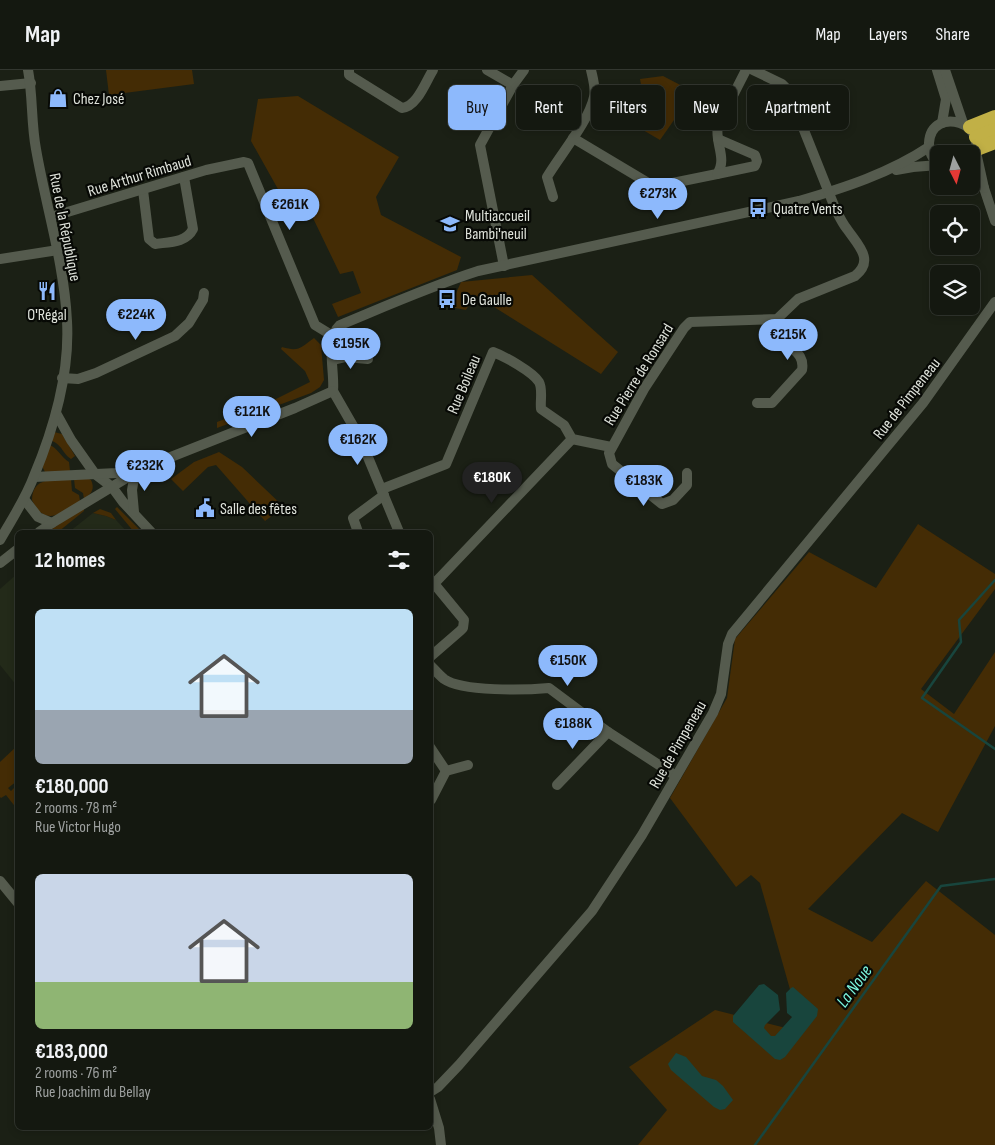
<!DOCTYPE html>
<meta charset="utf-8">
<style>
:root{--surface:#141810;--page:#21251e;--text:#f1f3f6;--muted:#9da09f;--line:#333730;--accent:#8db9fc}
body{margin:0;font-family:"Sofia Sans Condensed",sans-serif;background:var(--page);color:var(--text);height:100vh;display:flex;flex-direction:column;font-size:19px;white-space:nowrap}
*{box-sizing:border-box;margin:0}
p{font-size:16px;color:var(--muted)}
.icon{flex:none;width:28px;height:28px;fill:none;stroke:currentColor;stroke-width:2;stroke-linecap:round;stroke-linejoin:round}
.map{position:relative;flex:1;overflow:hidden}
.drawer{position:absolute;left:15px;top:460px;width:418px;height:600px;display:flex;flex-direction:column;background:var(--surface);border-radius:8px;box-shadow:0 2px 8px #0003,0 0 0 1px var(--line)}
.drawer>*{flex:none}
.guide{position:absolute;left:448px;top:15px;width:472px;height:45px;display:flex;gap:10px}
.needle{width:32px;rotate:174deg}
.controls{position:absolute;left:930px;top:75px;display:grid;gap:10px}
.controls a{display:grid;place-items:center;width:50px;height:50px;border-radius:8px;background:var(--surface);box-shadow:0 2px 8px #0003,0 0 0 1px var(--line);font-size:25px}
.price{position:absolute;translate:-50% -42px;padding:0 11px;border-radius:18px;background:var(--accent);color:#111;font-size:16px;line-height:32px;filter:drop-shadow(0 1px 2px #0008)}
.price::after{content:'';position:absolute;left:50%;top:30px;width:15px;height:11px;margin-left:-8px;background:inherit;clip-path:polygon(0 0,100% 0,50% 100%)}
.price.selected{background:#222;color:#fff}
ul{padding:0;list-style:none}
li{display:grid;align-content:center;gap:10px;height:265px;padding:0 20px}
li span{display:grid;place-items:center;height:155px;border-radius:8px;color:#555}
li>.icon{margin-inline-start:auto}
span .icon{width:90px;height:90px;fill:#fffc;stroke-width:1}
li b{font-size:21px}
h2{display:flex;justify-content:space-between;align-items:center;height:60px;padding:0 20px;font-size:21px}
.tag{padding:0 18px;border-radius:8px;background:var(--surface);box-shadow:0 2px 8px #0003,0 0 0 1px var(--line);font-size:18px;line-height:45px}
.tag.selected{background:var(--accent);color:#111}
header{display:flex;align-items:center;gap:30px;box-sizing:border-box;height:70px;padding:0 25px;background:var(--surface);border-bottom:1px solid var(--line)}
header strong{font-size:24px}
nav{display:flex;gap:28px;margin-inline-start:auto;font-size:18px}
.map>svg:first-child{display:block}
.built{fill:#232a19}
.green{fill:#442c05}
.water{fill:#18453d}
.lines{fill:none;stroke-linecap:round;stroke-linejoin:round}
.stream{stroke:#18453d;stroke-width:2.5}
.minor{stroke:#555b4e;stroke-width:10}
.highway{stroke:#c1b046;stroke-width:14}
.labels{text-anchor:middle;stroke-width:4.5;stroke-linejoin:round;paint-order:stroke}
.poi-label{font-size:16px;fill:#dfe3db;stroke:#070905;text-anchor:start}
.street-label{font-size:16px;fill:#dfe3db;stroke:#070905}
.water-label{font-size:18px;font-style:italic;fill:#7cf6de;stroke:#070905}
</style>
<header>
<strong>Map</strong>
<nav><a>Map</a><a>Layers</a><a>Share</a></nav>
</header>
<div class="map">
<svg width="995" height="1075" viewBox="0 0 995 1075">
<rect width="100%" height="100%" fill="#1b2015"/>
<!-- built -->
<g class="built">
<path d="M93,443L106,446L116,450L127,462H69Z"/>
<path d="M17,504V616L0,595V519Z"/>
</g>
<!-- green -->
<g class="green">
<path d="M106,0H192L194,14L109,25Z"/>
<path d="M663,6L690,20L674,50L660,70L631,53L644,31L640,9Z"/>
<path d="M298,26L399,87L376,127L381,145L461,187L457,200L338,247L332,234L361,223L353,201L340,204L312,146L292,150L288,137L251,71L258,29Z"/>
<path d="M532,205L618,282L601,304L475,225L466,240L450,237L461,212Z"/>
<path d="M314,268L321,275L324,310L320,317L311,323L217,358V352L272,331L310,312L305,301L281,279L282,277C299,282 300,278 314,268Z"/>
<path d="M54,362L62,364L75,386L71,389C62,383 63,375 50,370Z"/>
<path d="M48,374C58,378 61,387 69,392L70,401L45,402L42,396Z"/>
<path d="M219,382L242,397L284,437L265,451L216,395L208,397L183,421L171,409L194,392Z"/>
<path d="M87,408L91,410C95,418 92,424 84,429L83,423L75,418L74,409Z"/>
<path d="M71,409L72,421L79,425L80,431C62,443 45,458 32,430C33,406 52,411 71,409Z"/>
<path d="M117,437L142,462H134L115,439Z"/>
<path d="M84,438V441L58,462H47Z"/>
<path d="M100,439L111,443L116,450L106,446L93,443Z"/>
<path d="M918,454L995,504V519L921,619L954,644L995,582V656L938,762L902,743L808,839L872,872L926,811L995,865V1075H638L667,1040L629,997L715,940L802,962L760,813L751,805L736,817L670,728L727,628L735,569L809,482L876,518Z"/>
<path d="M17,676V711L8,718L11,721L16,716L17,718V739L6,725L1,728L0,727V692Z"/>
</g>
<!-- water -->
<g class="water">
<path d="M764,914L778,925L780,940L765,955L764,958L771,966H775L792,947L787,943L786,923L791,918L793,917L818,939L817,946L785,987L780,990L775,989L733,952V946L759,915Z"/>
<path d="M676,983L686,987L702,1006L716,1010L723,1016L733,1030L725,1039L720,1040L714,1037L671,1000L668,994Z"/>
</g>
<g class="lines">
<!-- stream -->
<g class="stream">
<path d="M995,510L959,550L961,572L922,628L995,679"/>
<path d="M755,1075L941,816L995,809"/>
</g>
<!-- minor -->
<g class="minor">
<path d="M349,0V5L402,38C417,37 426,11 433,0"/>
<path d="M487,0L513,15"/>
<path d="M937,0L946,29L942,53"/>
<path d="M945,0L963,53"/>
<path d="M0,16L31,13"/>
<path d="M573,68L650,114L658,116L717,104C728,89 714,72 718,55L746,0"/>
<path d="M976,82L984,118L995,151"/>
<path d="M939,94C932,89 929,82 929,73C931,34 995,53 971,91"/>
<path d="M896,100L913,97L939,95"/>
<path d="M717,104L755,96L757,91L755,85L718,69"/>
<path d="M971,106L984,118"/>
<path d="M143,120L149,169L155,174C169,172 186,173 193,159L184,107"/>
<path d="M553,127L547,107C560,85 589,51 594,27C596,18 593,9 591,0"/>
<path d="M51,147L206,100L244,92L248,93L315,255L333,266"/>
<path d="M0,189L58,180"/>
<path d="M504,196L480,75L513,15L524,0"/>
<path d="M333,290L346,287L368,289"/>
<path d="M62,308L78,309L96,303L175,266L189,253L203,230L204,223"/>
<path d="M333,321C335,302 325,269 340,255C386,236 431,216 478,201L799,131C844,118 890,103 929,77"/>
<path d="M333,321L360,368L399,462"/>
<path d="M757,333H772L802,300C805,283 791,280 782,268C778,263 778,255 777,249"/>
<path d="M56,343L71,370L95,404L112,417L123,432L151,462"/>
<path d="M687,403V415L673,430L662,434L612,394L609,383L644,319L684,258L690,252L777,249L798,229L855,206C875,190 858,175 847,159C842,153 839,146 835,138L788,20L782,14L753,0"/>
<path d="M34,407L117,403L134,400"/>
<path d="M382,419L446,394L493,282C504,286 533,302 539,312C543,319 540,331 541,339L564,355L572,369L611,377"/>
<path d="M24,429L38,447L52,453"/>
<path d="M134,442L132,420L135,403"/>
<path d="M39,462L52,453L143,398L295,338L333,321"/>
<path d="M358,462L353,448L384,425"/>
<path d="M0,470C12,449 26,428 34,406C54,358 70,304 67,251C64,192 46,137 36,79C31,53 33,26 28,0"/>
<path d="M0,493L18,479"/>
<path d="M430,518L572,369"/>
<path d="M430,587L460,561L463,558L464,550L431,510"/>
<path d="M430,595C434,599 439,605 444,609C462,622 526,620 549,618L608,662L676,706"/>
<path d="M430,677L446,701"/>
<path d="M557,715L608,662"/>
<path d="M431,730L446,701L468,695"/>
<path d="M0,811L18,833"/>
<path d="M430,1022L438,1017L459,995L592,841L642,765L713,643L721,624L728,574L732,564L923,333L995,232"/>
<path d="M430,1029L439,1058L441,1075"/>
</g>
<!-- highway -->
<g class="highway">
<path d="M970,57L995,47"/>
<path d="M976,67L995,60"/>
<path d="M977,79L995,72"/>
</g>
</g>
<!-- icons -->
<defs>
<g id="shop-bare" transform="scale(1.5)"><path d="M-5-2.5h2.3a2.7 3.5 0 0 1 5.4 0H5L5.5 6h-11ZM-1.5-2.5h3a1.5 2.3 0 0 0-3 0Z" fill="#8db9fc" stroke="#070905" stroke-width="2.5" paint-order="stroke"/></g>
<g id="bus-bare" transform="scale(1.5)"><path d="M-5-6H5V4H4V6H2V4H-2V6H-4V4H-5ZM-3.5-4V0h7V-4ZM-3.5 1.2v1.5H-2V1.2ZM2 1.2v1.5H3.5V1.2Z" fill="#8db9fc" stroke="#070905" stroke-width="2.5" paint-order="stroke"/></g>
<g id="school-bare" transform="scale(1.5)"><path d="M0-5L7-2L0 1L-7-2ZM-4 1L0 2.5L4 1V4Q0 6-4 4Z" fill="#8db9fc" stroke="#070905" stroke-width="2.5" paint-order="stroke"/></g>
<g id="restaurant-bare" transform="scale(1.5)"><path d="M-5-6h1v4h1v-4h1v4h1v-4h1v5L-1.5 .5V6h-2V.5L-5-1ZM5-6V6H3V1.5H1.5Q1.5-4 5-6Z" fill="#8db9fc" stroke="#070905" stroke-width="2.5" paint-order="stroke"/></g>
<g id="civic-bare" transform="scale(1.5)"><path d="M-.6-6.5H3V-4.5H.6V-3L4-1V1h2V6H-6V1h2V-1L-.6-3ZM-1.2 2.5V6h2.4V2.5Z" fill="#8db9fc" stroke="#070905" stroke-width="2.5" paint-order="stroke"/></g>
</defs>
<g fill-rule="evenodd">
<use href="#shop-bare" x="58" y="28"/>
<use href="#bus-bare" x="758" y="138"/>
<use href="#school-bare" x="450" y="154"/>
<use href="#restaurant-bare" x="47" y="221"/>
<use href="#bus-bare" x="447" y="229"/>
<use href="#civic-bare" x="205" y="438"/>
</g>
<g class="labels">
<!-- poi labels -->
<g class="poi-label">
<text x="73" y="34">Chez José</text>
<text x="773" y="144">Quatre Vents</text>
<text x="465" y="151">Multiaccueil<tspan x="465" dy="18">Bambi'neuil</tspan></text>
<text x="462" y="235">De Gaulle</text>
<text x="47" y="250" text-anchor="middle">O'Régal</text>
<text x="220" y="444">Salle des fêtes</text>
</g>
<!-- street labels -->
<g class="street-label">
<text transform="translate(139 105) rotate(-17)" y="6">Rue Arthur Rimbaud</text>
<text transform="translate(66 157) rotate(79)" y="6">Rue de la République</text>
<text transform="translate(638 304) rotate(-58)" y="6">Rue Pierre de Ronsard</text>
<text transform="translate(463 314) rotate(-67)" y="6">Rue Boileau</text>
<text transform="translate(906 328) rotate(-52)" y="6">Rue de Pimpeneau</text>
<text transform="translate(677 674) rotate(-60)" y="6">Rue de Pimpeneau</text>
</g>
<!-- water labels -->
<g class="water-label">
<text transform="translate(854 916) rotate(-54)" y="6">La Noue</text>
</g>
</g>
</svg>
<div class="controls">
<a><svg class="needle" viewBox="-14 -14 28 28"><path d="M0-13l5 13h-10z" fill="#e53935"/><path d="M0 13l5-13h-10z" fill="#9da09f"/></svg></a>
<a><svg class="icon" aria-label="locate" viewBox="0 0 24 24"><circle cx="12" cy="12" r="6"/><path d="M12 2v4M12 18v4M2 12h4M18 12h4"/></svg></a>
<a><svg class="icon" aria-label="layers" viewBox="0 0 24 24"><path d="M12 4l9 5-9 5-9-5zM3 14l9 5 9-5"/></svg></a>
</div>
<b class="price" style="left:658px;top:150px">€273K</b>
<b class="price" style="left:290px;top:161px">€261K</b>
<b class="price" style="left:136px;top:271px">€224K</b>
<b class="price" style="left:788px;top:291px">€215K</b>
<b class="price" style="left:351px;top:300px">€195K</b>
<b class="price" style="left:252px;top:368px">€121K</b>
<b class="price" style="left:358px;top:396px">€162K</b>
<b class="price" style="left:145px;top:422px">€232K</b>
<b class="price selected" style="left:492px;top:434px">€180K</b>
<b class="price" style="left:644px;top:437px">€183K</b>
<b class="price" style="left:568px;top:617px">€150K</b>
<b class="price" style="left:573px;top:680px">€188K</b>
<div class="guide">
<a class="tag selected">Buy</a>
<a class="tag">Rent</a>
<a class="tag">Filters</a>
<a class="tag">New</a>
<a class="tag">Apartment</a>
</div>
<section class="drawer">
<h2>12 homes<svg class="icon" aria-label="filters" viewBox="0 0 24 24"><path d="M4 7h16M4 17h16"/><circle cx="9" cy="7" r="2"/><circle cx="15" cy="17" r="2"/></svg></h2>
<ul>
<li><span style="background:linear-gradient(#bfe0f5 65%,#9aa5b1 0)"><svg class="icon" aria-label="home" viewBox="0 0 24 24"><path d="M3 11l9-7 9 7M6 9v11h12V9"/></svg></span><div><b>€180,000</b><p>2 rooms · 78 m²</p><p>Rue Victor Hugo</p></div></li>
<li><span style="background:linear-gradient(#c9d6e8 70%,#8fb573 0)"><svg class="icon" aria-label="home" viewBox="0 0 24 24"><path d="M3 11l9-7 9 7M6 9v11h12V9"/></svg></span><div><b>€183,000</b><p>2 rooms · 76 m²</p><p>Rue Joachim du Bellay</p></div></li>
</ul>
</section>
</div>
